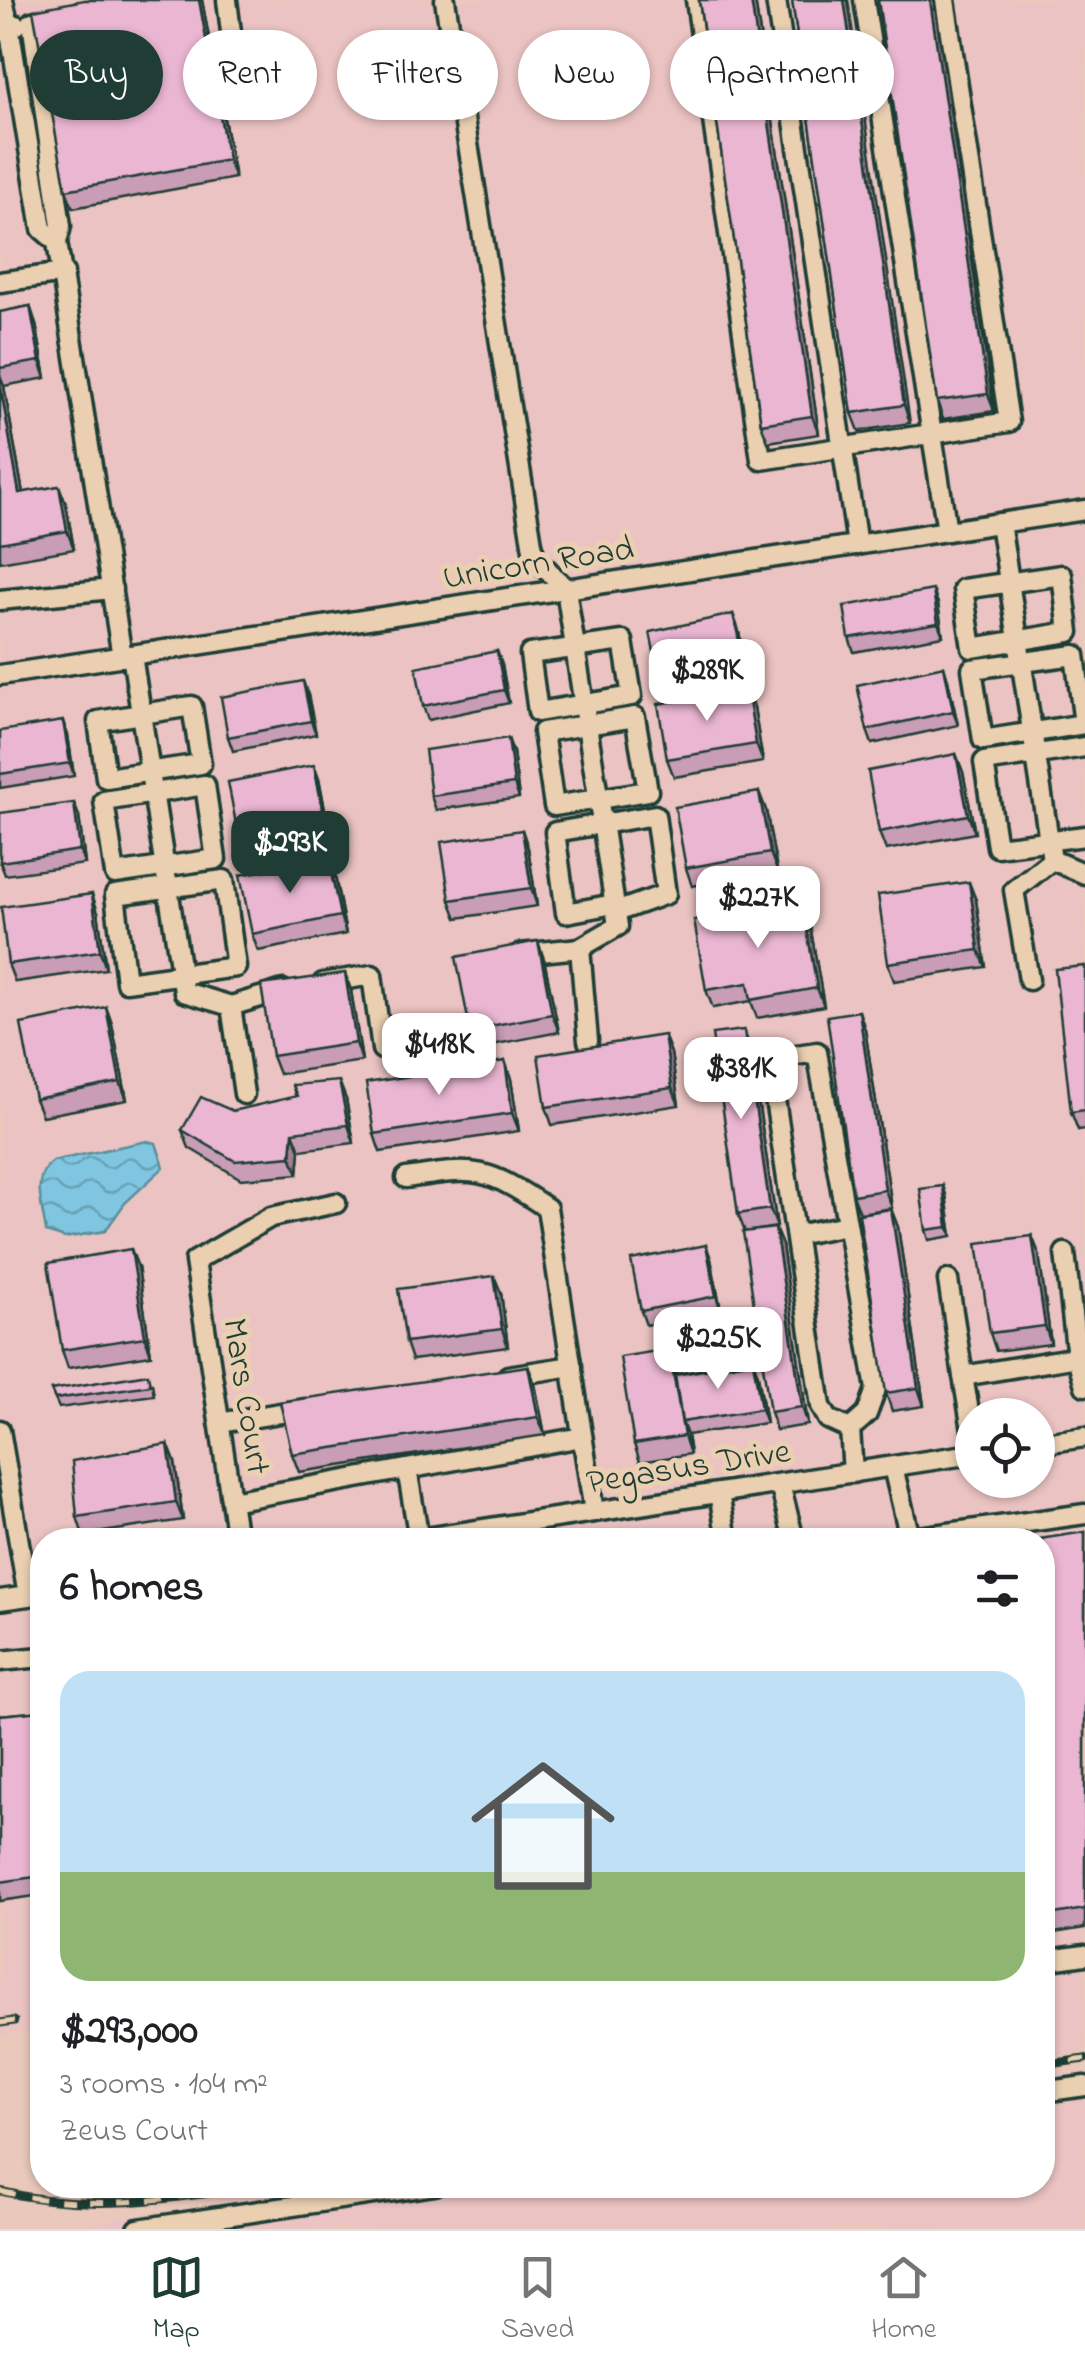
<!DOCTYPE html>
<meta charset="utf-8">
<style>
:root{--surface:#fff;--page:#f6f6f6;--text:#202124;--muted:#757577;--line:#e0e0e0;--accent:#1f3d34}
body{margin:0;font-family:"Indie Flower",sans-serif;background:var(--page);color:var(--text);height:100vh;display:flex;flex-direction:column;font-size:38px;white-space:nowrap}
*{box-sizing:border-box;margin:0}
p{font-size:32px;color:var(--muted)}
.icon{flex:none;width:55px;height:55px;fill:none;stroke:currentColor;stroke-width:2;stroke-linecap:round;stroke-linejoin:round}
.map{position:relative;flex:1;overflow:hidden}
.side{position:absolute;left:30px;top:1528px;width:1025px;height:670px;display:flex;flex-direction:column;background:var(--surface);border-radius:40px;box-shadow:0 2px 8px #0004}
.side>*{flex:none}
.banner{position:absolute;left:30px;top:30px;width:1025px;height:90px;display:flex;gap:20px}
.fabs{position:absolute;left:955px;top:1398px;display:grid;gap:20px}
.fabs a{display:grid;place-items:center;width:100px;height:100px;border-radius:50%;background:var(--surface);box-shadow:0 2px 8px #0004;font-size:50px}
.price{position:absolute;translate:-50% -85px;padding:0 22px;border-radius:20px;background:#fff;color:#222;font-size:32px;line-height:65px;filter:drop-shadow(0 2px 5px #0008)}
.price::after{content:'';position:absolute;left:50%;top:60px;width:30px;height:22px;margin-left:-15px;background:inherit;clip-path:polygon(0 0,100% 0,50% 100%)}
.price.active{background:var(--accent);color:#fff}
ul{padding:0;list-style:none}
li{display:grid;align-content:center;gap:20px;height:530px;padding:0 30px}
li span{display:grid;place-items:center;height:310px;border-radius:30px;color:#555}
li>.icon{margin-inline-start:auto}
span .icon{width:180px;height:180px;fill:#fffc;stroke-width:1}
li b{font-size:42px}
h2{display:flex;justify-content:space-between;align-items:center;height:120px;padding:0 30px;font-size:42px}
.chip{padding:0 35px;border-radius:45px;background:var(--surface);box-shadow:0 2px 8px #0004;font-size:35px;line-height:90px}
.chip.active{background:var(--accent);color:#fff}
.tabs{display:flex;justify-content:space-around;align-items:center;height:140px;border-top:2px solid var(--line);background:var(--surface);font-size:28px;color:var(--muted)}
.tabs a{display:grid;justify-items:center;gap:5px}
.tabs .active{color:var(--accent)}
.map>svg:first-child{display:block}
.built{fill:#eac3c2;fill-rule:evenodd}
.water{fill:url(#water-waves);stroke:#598f9c;stroke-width:2.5}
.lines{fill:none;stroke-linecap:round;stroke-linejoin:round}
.minor-casing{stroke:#1f3d34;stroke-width:25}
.minor{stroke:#eacfb1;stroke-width:18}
.rail-casing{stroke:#1f3d34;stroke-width:9}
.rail{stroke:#eacfb1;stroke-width:5;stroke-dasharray:15;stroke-linecap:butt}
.wall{fill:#c99db5;stroke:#1f3d34;stroke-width:2.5}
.shaded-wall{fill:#a47f93;stroke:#1f3d34;stroke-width:2.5}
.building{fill:#eab6d2;stroke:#1f3d34;stroke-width:2.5}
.labels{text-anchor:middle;stroke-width:10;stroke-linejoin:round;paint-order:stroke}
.street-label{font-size:35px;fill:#1f3d34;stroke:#eacfb1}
</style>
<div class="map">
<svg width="1085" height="2229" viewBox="0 0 1085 2229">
<defs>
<pattern id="water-waves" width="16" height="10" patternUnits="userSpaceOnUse" patternTransform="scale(2.5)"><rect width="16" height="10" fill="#80c6e1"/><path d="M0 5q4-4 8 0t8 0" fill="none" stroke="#68a2b7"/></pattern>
</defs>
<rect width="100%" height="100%" fill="#eac8bb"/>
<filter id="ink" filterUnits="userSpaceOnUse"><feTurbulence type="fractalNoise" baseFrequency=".01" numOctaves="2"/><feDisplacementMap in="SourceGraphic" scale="20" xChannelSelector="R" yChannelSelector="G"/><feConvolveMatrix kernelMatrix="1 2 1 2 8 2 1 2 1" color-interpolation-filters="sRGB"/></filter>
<g filter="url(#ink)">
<!-- built -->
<g class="built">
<path d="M0,0H1085V2052L1043,2058L1042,1540H42V2030L0,2035ZM972,1415H1038V1480H972Z"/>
<path d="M1085,2071V2229H59L325,2185H1042L1043,2077Z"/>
</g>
<!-- water -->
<path class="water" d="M147,1141L156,1143L164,1167L125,1203L105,1231L65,1238L46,1232C43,1207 30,1177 53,1161Z"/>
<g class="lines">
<!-- minor casing -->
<g class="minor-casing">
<g id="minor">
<path d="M3,0L9,26L17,25"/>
<path d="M227,0L231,32"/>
<path d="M445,0L534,556L566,589L618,926L580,948L520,954"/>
<path d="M696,0L761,460L1009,422L945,0"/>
<path d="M776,0L857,545"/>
<path d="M864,0L947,531"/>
<path d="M32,22L61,226L57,242L122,657"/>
<path d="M9,26L42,229L57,242"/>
<path d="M0,282L64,273"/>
<path d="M1000,523L1052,860"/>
<path d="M1062,575L1069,632L972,648L963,589Z"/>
<path d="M0,600L112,589"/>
<path d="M623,641L632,696L538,712L530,654Z"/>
<path d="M132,655L184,992L231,1006L244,1094"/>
<path d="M1075,655L1084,724L983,740L972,669Z"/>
<path d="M0,675L1085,510"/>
<path d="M192,706L201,764L106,778L98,721Z"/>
<path d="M635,717L648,791L554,806L543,732Z"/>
<path d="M1085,747L984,762L997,847L1085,836"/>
<path d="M205,785L216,859L115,874L104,801Z"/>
<path d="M1052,860L1085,874"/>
<path d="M224,880L236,967L126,982L115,895Z"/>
<path d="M614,904L566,913L555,832L655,815L666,894L616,912"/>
<path d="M580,948L588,1041"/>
<path d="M1029,980L1014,890L1052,860"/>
<path d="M323,983L372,975L382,1049"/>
<path d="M231,1006L283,990"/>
<path d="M406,1178C478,1167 485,1167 547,1208L594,1512"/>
<path d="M796,1235L847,1225"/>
<path d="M1065,1253L1077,1357"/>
<path d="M948,1280L963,1376"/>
<path d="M508,1376L572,1366"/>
<path d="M219,1423L305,1409"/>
<path d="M850,1429L828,1419L821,1406L769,1059L817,1052L876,1389L867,1414L850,1429L853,1473"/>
<path d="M0,1430L28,1596"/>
<path d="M972,1430L963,1376L1077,1357L1085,1386"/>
<path d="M1038,1444L1085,1437"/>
<path d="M893,1467L910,1538"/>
<path d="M407,1469L419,1539"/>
<path d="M780,1484L794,1540"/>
<path d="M719,1493L727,1540"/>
<path d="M231,1501L582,1437"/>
<path d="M237,1540L195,1261L271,1217L336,1203"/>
<path d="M412,1540L972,1454"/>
<path d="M897,1540L1085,1514"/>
<path d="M0,1600L42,1594"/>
<path d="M0,1661L42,1657"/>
<path d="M1042,1961L1085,1955"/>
<path d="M1042,2092L1085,2086"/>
<path d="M138,2229L435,2185"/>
</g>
</g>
<!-- minor -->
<use href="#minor" class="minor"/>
<!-- rail casing -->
<g class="rail-casing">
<g id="rail">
<path d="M0,2023L14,2021"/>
<path d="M1042,2065L1085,2059"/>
<path d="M0,2191C89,2213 172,2199 261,2185"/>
</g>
</g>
<!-- rail -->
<use href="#rail" class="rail"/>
</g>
<!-- wall -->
<g class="wall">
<path d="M84,0H202L235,178L73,208L66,190Z"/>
<path d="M699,0H755L819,434L768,442L761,424Z"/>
<path d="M792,0L910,423L859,431L852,413Z"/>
<path d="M878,0H934L994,411L943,419L937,401Z"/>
<path d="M30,306L36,324L46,378L4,386L23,493L59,486L66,504L74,549L0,562V312Z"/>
<path d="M933,590L938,604L943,636L854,652L849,638Z"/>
<path d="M733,614L738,628L746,663L662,680L657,666Z"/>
<path d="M497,651L502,665L509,703L428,720L423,706Z"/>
<path d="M944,666L948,680L958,725L872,744L867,730Z"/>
<path d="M747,689L754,707L763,762L674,777L667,759Z"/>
<path d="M308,695L316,734L233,751L228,737Z"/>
<path d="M0,731L68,735L74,776L0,788Z"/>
<path d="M513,752L519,798L436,810L431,796Z"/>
<path d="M956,754L963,772L975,833L886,850L879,832Z"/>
<path d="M314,765L319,778L328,825L242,842L237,829Z"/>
<path d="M759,792L766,810L777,870L692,886L686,868Z"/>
<path d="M79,816L85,864L5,875L0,862Z"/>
<path d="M522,830L528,848L537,906L457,918L450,900Z"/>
<path d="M328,858L335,876L346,934L258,951L252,934Z"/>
<path d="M976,900L986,967L894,981L888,963Z"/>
<path d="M802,901L809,919L824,1006L757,1018L751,1001L713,1008L706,990Z"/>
<path d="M98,912L106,969L15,982L8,964Z"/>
<path d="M544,959L559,1032L476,1048L470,1030Z"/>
<path d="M1085,966V1129L1078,1130L1071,1112Z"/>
<path d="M351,990L362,1061L279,1074L272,1056Z"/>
<path d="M106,1007L112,1024L127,1100L42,1116L35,1099Z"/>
<path d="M865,1029L892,1208L860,1213L853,1195Z"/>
<path d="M664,1035L671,1053L679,1105L552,1125L546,1107Z"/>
<path d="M750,1048L777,1227L745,1232L738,1214Z"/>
<path d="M505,1061L511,1079L519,1131L380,1152L374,1134Z"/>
<path d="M292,1085L346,1099L354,1143L300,1150L298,1174L241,1179L189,1148L182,1130L233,1111L296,1097Z"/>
<path d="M943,1186L946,1195L952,1236L929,1240L926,1230Z"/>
<path d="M891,1209L898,1227L924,1406L892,1411L886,1393Z"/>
<path d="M1032,1236L1039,1254L1051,1344L996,1351L990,1333Z"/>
<path d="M706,1245L711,1259L721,1310L646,1325L641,1311Z"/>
<path d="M782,1245L808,1425L776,1430L770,1412Z"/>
<path d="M138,1267L151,1355L68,1368L62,1350Z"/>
<path d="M494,1276L501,1293L508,1347L412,1360L406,1342Z"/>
<path d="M753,1361L758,1375L766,1423L687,1435L690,1454L640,1462L634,1444L676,1367L677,1374Z"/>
<path d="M528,1366L535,1384L545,1435L299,1472L292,1454Z"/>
<path d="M152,1383L154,1395L59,1408L51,1390Z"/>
<path d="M168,1444L175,1462L183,1520L83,1535L77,1517Z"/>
<path d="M1085,1532V1928L1042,1935V1540Z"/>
<path d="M42,1711V1895L0,1901V1715Z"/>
</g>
<!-- shaded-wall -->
<g class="shaded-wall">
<path d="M199,0H202L235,178L228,160Z"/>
<path d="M751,0H755L819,434L812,416Z"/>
<path d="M844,0H848L910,423L904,405Z"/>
<path d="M930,0H934L994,411L988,394Z"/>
<path d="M30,306L36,324L46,378L40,361Z"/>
<path d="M0,376L4,386L26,511L19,493L0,384Z"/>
<path d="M59,486L66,504L74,549L67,531Z"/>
<path d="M933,590L938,604L943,636L938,623Z"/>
<path d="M733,614L738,628L746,663L741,649Z"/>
<path d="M497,651L502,665L509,703L504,690Z"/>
<path d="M944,666L948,680L958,725L953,711Z"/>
<path d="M303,681L308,695L316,734L311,721Z"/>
<path d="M747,689L754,707L763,762L756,744Z"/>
<path d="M63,721L68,735L74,776L70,763Z"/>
<path d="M508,738L513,752L519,798L514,784Z"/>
<path d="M956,754L963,772L975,833L968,815Z"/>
<path d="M314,765L319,778L328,825L323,812Z"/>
<path d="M759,792L766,810L777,870L770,853Z"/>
<path d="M74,803L79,816L85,864L80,850Z"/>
<path d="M522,830L528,848L537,906L531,888Z"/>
<path d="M328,858L335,876L346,934L340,916Z"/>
<path d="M969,882L976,900L986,967L979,950Z"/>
<path d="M92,894L98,912L106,969L100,951Z"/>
<path d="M802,901L809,919L824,1006L817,988Z"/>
<path d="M538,941L544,959L559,1032L552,1014Z"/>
<path d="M345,973L351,990L362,1061L356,1043Z"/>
<path d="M106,1007L112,1024L127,1100L120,1082Z"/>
<path d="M859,1011L865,1029L892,1208L885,1190Z"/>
<path d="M744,1030L750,1048L777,1227L770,1209Z"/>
<path d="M664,1035L671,1053L679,1105L672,1088Z"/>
<path d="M505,1061L511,1079L519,1131L512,1113Z"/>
<path d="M339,1081L346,1099L354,1143L348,1125Z"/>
<path d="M293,1132L300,1150L298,1174L291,1156Z"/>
<path d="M943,1186L946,1195L952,1236L948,1227Z"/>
<path d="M891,1209L898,1227L924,1406L918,1388Z"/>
<path d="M775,1228L782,1245L808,1425L802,1407Z"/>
<path d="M1032,1236L1039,1254L1051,1344L1045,1326Z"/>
<path d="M706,1245L711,1259L721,1310L716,1296Z"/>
<path d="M131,1249L138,1267L151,1355L145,1337Z"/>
<path d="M494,1276L501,1293L508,1347L502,1329Z"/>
<path d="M669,1349L676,1367L685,1422H682L687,1435L690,1454L684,1436Z"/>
<path d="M753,1361L758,1375L766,1423L761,1409Z"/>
<path d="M528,1366L535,1384L545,1435L538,1417Z"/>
<path d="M168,1444L175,1462L183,1520L176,1502Z"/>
</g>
<!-- building -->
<g class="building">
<path d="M84,0H199L228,160L66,190L33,10Z"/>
<path d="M699,0H751L812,416L761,424Z"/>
<path d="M792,0H844L904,405L852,413Z"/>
<path d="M878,0H930L988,394L937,401Z"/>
<path d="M30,306L40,361L0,368V312Z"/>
<path d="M0,384L19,493L59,486L67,531L0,543Z"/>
<path d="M933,590L938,623L849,638L844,606Z"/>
<path d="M733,614L741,649L657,666L650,632Z"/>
<path d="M497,651L504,690L423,706L416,667Z"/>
<path d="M944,666L953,711L867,730L857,685Z"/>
<path d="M303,681L311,721L228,737L221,697Z"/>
<path d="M747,689L756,744L667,759L658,704Z"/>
<path d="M63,721L70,763L0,774V731Z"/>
<path d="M508,738L514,784L431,796L425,750Z"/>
<path d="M956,754L968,815L879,832L868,771Z"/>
<path d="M314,765L323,812L237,829L228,782Z"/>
<path d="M759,792L770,853L686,868L675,807Z"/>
<path d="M74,803L80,850L0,862V813Z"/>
<path d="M522,830L531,888L450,900L441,842Z"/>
<path d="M328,858L340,916L252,934L240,875Z"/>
<path d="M969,882L979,950L888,963L878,895Z"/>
<path d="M92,894L100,951L8,964L1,907Z"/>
<path d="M802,901L817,988L751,1000L748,983L706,990L694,920Z"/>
<path d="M538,941L552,1014L470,1030L456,957Z"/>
<path d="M1085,966V1110L1071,1112L1055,969Z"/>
<path d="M345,973L356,1043L272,1056L261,985Z"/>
<path d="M106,1007L120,1082L35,1099L21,1024Z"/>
<path d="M859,1011L885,1190L853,1195L827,1016Z"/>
<path d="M744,1030L770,1209L738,1214L712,1034Z"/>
<path d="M664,1035L672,1088L546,1107L538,1055Z"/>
<path d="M505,1061L512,1113L374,1134L366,1083Z"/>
<path d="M339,1081L348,1125L293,1132L291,1156L235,1161L182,1130L201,1097L233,1111L297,1096L292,1085Z"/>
<path d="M943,1186L948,1227L926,1230L920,1189Z"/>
<path d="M891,1209L918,1388L886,1393L859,1214Z"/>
<path d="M775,1228L802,1407L770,1412L743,1232Z"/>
<path d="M1032,1236L1045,1326L990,1333L977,1243Z"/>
<path d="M706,1245L716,1296L641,1311L631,1260Z"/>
<path d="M131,1249L145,1337L62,1350L48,1263Z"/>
<path d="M494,1276L502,1329L406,1342L398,1289Z"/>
<path d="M669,1349L684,1436L634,1444L620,1357Z"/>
<path d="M753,1361L761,1409L682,1422L675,1375Z"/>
<path d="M528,1366L538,1417L292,1454L280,1402Z"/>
<path d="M148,1374L150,1385L55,1399L51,1390Z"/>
<path d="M168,1444L176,1502L77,1517L72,1461Z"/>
<path d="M1085,1532V1909L1042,1916V1540H1033Z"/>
<path d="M42,1711V1876L0,1882V1715Z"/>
</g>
</g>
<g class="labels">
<!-- street labels -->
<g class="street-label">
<text transform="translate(538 561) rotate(-9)" y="12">Unicorn Road</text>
<text transform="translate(248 1396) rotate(81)" y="12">Mars Court</text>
<text transform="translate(688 1465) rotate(-9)" y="12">Pegasus Drive</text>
</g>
</g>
</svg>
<div class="fabs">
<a><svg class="icon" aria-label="locate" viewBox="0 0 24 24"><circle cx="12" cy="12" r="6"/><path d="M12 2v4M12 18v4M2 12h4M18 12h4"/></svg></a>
</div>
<b class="price" style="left:707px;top:724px">$289K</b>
<b class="price active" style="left:290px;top:896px">$293K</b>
<b class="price" style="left:758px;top:951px">$227K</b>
<b class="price" style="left:439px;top:1098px">$418K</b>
<b class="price" style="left:741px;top:1122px">$381K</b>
<b class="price" style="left:718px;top:1392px">$225K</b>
<div class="banner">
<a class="chip active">Buy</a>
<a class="chip">Rent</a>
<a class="chip">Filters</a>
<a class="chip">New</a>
<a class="chip">Apartment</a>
</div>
<section class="side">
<h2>6 homes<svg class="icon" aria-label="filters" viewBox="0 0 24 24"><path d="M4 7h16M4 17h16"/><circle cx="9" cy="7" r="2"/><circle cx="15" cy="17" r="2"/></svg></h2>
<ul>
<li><span style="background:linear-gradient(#bfe0f5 65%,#8fb573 0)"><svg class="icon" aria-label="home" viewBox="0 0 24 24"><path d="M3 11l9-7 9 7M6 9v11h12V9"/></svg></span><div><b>$293,000</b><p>3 rooms · 104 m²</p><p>Zeus Court</p></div></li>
</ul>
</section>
</div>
<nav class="tabs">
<a class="active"><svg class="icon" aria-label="map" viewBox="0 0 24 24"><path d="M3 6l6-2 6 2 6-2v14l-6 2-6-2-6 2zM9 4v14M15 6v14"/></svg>Map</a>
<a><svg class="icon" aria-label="saved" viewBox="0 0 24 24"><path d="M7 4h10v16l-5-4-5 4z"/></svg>Saved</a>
<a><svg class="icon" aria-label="home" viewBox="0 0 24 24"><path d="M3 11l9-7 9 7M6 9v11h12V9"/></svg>Home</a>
</nav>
